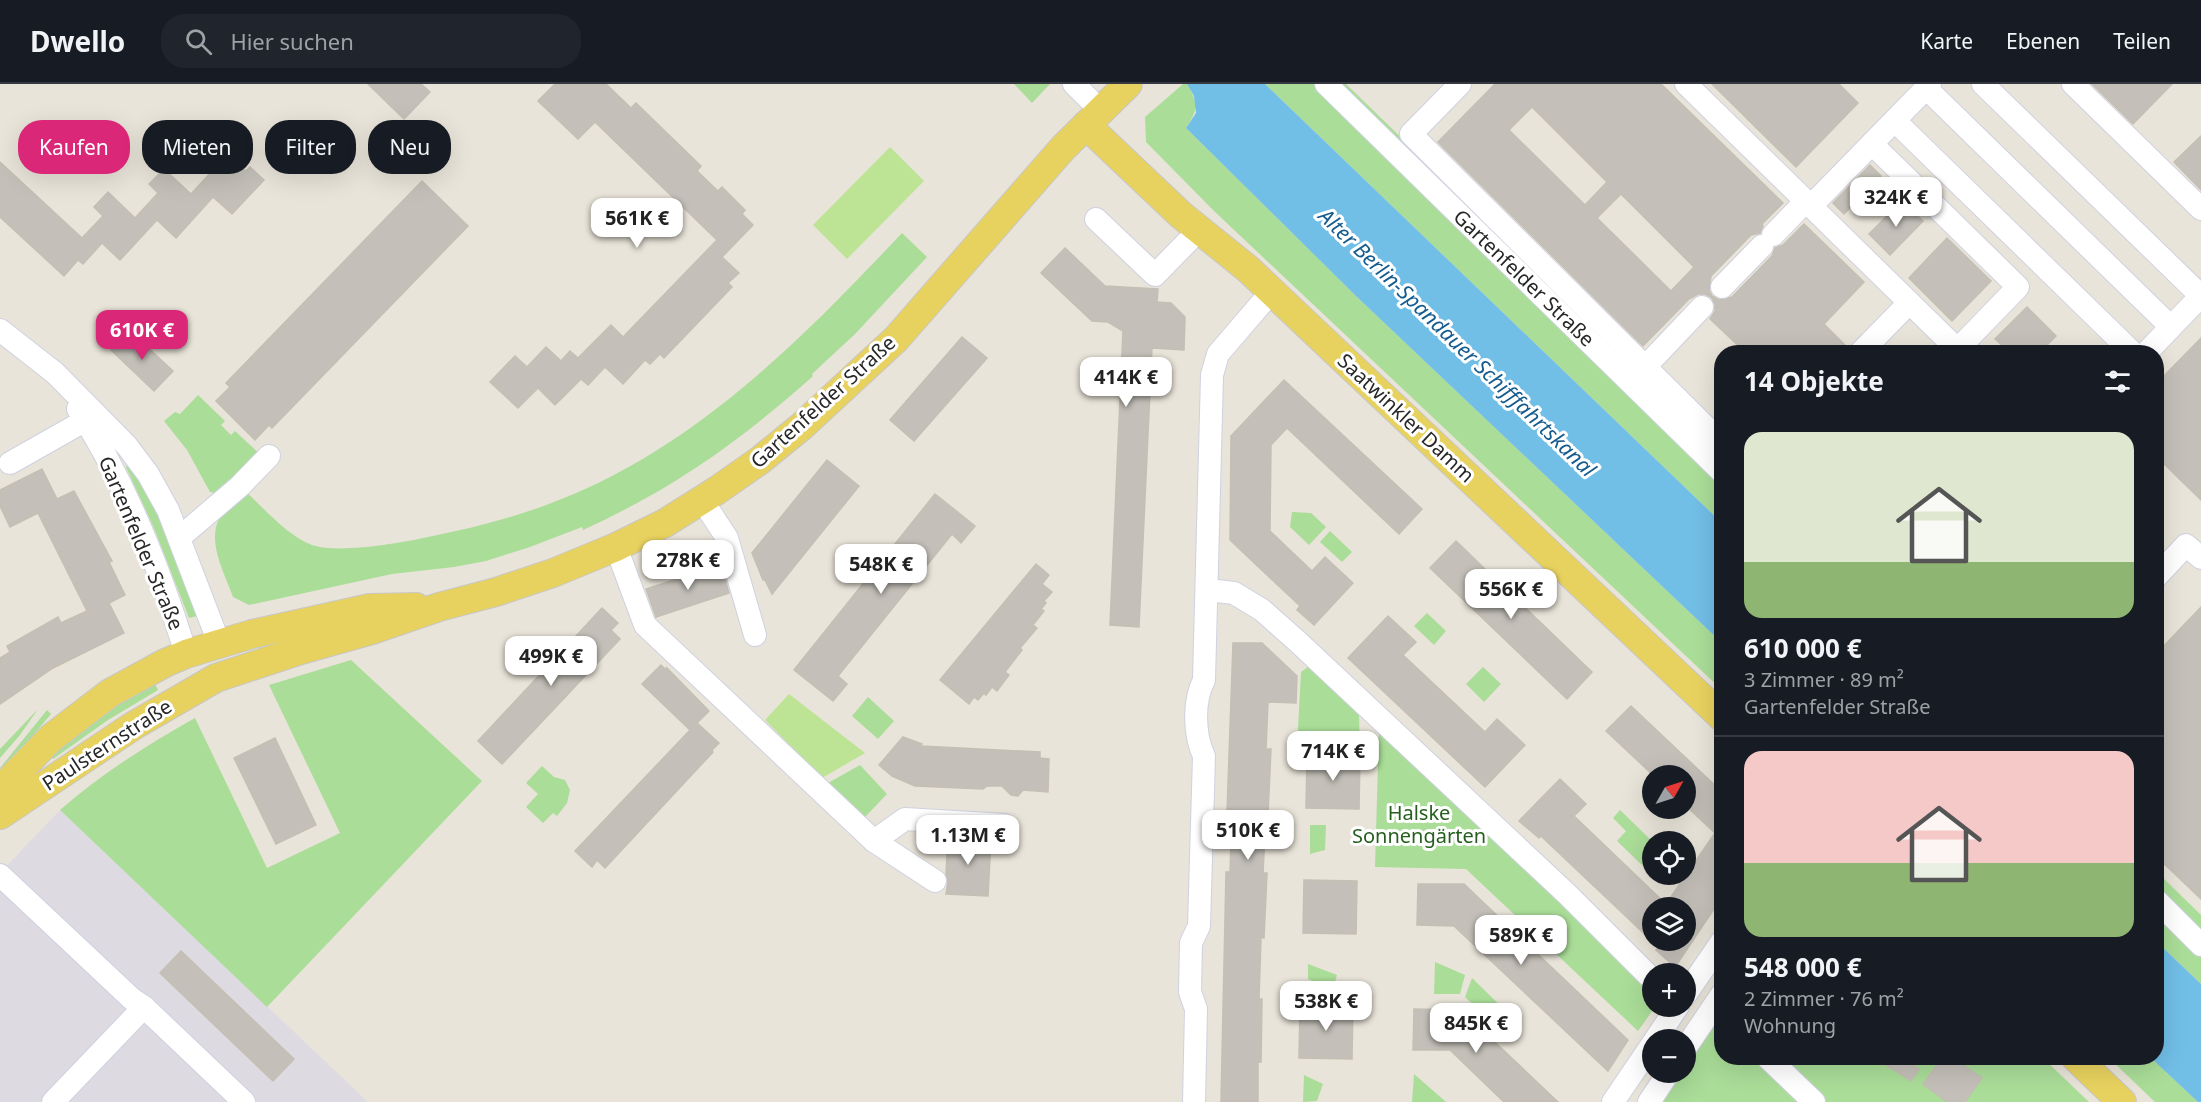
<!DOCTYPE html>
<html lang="de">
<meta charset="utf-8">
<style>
:root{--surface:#171b24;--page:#20242c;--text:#f1f3f6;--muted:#9ea1a6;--line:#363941;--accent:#db2777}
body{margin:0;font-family:"Noto Sans",sans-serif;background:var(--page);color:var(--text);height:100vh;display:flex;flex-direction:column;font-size:22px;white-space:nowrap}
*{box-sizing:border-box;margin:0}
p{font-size:20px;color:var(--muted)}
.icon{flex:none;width:33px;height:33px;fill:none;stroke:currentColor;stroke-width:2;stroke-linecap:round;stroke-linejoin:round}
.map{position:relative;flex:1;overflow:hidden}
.sheet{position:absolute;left:1714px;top:261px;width:450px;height:720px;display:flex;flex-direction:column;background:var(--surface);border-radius:24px;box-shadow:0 6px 24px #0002}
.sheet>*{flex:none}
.banner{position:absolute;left:18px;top:36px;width:570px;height:54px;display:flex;gap:12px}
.needle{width:39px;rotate:51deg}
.buttons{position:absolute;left:1642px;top:681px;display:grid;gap:12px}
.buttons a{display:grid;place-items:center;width:54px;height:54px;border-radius:50%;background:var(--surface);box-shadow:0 6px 24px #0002;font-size:30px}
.price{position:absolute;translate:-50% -51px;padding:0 14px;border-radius:12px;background:#fff;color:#222;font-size:20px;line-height:39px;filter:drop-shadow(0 2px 3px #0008)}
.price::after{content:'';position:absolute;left:50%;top:36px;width:18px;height:14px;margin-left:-9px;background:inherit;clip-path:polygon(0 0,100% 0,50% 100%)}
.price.selected{background:var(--accent);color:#fff}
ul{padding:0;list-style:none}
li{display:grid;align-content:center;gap:12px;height:318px;padding:0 30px}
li+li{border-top:2px solid var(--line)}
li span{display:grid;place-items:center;height:186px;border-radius:18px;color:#555}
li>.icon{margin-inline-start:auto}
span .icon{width:108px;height:108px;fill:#fffc;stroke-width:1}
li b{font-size:26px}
h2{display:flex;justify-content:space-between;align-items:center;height:72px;padding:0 30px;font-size:26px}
.chip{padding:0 21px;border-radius:24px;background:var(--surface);box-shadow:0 6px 24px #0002;font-size:21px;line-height:54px}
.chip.selected{background:var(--accent);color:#fff}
header{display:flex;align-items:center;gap:36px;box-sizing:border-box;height:84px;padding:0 30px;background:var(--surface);border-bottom:2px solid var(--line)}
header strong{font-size:28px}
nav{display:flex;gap:33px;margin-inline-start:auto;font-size:21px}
.search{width:420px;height:54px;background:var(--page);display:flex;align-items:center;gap:15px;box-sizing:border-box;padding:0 21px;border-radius:24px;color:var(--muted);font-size:22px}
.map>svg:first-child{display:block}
.industrial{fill:#dddae2}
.green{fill:#aadd98}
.pitch{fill:#bce494}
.water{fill:#71bee7}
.building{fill:#c4c0b9;stroke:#c4bfb3;stroke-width:1.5;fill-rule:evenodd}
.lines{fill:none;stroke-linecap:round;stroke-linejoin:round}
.minor-casing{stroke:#cfd1e0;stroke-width:24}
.major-casing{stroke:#c7c7c7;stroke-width:30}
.minor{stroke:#fff;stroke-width:22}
.major{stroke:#e8d25f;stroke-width:28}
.labels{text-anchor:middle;stroke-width:6;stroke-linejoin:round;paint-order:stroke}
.street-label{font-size:20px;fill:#272727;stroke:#fff}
.park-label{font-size:20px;fill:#255f1d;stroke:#fff}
.water-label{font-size:21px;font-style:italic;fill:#145b8e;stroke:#fff}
</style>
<header>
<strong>Dwello</strong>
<div class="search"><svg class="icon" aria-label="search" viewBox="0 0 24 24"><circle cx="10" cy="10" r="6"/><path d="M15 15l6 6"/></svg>Hier suchen</div>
<nav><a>Karte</a><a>Ebenen</a><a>Teilen</a></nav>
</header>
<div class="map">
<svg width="2201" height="1018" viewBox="0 0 2201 1018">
<rect width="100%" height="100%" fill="#e9e4d9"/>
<!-- industrial -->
<path class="industrial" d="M60,726L368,1018H0V789Z"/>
<!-- green -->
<g class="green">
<path d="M1014,0H1050L1032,19Z"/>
<path d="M1183,0H1187C1199,21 1198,25 1186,44L1357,213L1722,559V606L1214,127L1146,58L1145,33Z"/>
<path d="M1265,0H1346L1722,365V439Z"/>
<path d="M902,149L927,173L855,250L812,290L813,292C739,358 673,405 583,446L582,443L530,463L486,477L454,483L392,490L249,521L233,513C225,490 207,459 219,435C224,424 235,414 242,404C262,422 287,452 312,461C337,470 401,459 428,453C473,444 517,433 559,416C697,362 803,254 902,149Z"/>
<path d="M198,311L225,337L221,341L231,351L235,347L261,371L220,410L210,408L187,366L164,337L175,328L180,330Z"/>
<path d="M129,379L158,425L201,531L189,534L154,444L126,383Z"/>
<path d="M1292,428L1311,429L1326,443L1309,461L1290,443Z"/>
<path d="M1330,447L1352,468L1342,478L1320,458Z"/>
<path d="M1427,529L1446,547L1434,561L1414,542Z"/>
<path d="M351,576L482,697L267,923L60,726C101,690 147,661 195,634L267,784L340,749L269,601Z"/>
<path d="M1309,582L1359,629L1360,672L1307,671L1297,663L1301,588Z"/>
<path d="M1483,583L1501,600L1484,618L1466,600Z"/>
<path d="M153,596L158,606L108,636L53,675L49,669Z"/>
<path d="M868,613L894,637L878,655L852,632Z"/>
<path d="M38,625L20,651L0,674V665Z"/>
<path d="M47,626L51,630L0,691V684Z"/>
<path d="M1379,644L1653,903V922L1655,923L1638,947L1466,785L1375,783Z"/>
<path d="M860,681L887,710L865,733L828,699Z"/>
<path d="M542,682L554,693L565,696L570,706L567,719L557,732L553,729L543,739L526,723L538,710L526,699Z"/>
<path d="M1620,726L1653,758V771L1644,783L1617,757L1626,747L1613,734Z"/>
<path d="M1310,741H1326L1325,766L1310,770Z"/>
<path d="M2157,788L2201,831V900L2157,858Z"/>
<path d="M1435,878L1465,891L1460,910H1434Z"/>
<path d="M1308,880L1337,891L1333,905L1308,895Z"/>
<path d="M1472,894L1513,934L1497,943L1465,913Z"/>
<path d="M1722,923V974H2043L2089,1018H1658L1678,989L1686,988V977Z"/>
<path d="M2109,974H2151L2198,1018H2155Z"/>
<path d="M1414,990L1446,1018H1412Z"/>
<path d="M1304,991L1323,1000L1317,1017L1303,1018Z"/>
</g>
<!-- pitch -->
<g class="pitch">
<path d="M890,63L924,97L847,175L813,141Z"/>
<path d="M789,610L865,669L822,694L765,636Z"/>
</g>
<!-- water -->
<g class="water">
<path d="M1187,0H1265L1722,439V559L1357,213L1186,44L1196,29L1194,12Z"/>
<path d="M2157,858L2201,900V1018H2198L2151,974H2157Z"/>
</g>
<!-- building -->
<g class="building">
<path d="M368,0H421L430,8L404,35Z"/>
<path d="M555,0H606L631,24L636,19L701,82L697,87L718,107L722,103L745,126L742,130L753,141L722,173L739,189L728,199L732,203L664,274L660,270L650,280L645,276L623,300L605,283L588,301L581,295L555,321L538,304L518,324L490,298L515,272L527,283L546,263L561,277L570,267L578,274L611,241L623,253L717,156L595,38L578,55L538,17Z"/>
<path d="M1495,0H1661L1783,119L1762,140L1763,142L1760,149L1751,151L1711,192L1709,206L1712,212L1719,216L1732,213L1772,172L1775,164L1783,161L1804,140L1864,198L1824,240L1848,264V268H1745L1710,235L1715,227V220L1711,213L1705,210H1698L1689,215L1643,262L1438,58ZM1532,23L1607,98L1585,121L1509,46ZM1621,110L1694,183L1671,207L1597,134Z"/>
<path d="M1712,0H1839L1858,19L1796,83Z"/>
<path d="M2092,0H2172L2133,40Z"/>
<path d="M2201,52V106L2174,78Z"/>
<path d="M219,62L246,87L250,83L264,96L232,130L213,113L176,154L157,136L120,176L102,159L83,180L78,176L64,192L0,133V78L82,154L103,132L94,123L108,108L135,134L158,109L149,100L164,85L191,110L214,85L205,77Z"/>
<path d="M1870,81L1881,92L1844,130L1833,119Z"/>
<path d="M422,97L468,142L272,344L269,341L255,356L216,317L230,303L226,299Z"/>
<path d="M1902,117L1923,137L1890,171L1869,150Z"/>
<path d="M1947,154L1991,197L1952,237L1909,194Z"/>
<path d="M1065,164L1105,202L1158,205L1157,218L1171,219L1185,233L1184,266L1152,264L1139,543L1110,541L1123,247L1108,238L1092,237L1041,189Z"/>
<path d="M2027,223L2056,252L2040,268H2010L1995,255Z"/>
<path d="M130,247L173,287L154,307L111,266Z"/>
<path d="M962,253L987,274L914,357L890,336Z"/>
<path d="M2201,254V416L2157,373V299Z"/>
<path d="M1284,296L1422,425L1399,450L1287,344L1271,361L1270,447L1312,487L1325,473L1353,499L1314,541L1297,526L1300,522L1230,456L1231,352Z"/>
<path d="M827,376L859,402L772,510L765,496H763L752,469Z"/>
<path d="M42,385L57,415L74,407L112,477L109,478L125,511L109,519L124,549L53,584L0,620V574L10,568L7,562L58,533L61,539L87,527L38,429L10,443L0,422V406Z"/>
<path d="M935,410L975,442L961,459L952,450L838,592L847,600L833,617L794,586Z"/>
<path d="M1456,457L1592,588L1567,615L1430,484Z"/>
<path d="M1036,480L1049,491L1042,500L1052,508L1044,517L1046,519L1041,525L1044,527L1033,541L1037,544L1020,564L1022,566L1005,588L1009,591L997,607L992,603L986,611L984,609L978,616L974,613L969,620L940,596Z"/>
<path d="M721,481L729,509L656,533L646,505Z"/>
<path d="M2201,523V815L2157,773V569Z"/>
<path d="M602,524L618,539L611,546L620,555L502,680L478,657Z"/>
<path d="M1388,532L1416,558L1403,571L1485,648L1497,635L1525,661L1485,703L1348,574Z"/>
<path d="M1233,559H1262L1297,592L1296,619L1268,618L1266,665H1271L1268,730H1266L1263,789H1267L1264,854L1261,853L1259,915H1262L1261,978H1258V1018H1221L1226,788H1230L1232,729L1227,728Z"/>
<path d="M661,581L668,588L666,583L709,627L697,639L719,659L712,666L713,668L605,784L597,776L592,783L575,767L692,644L690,646L642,600Z"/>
<path d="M1631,622L1722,708V813L1675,883L1656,866L1664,856H1686V824H1653V858L1541,752L1539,754L1519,737L1560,695L1586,720L1574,732L1666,820L1715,749L1686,722V692H1654L1606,647Z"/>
<path d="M903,653L922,660L921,662L1040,668V674L1049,675L1048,708L1023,706L1018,712L1011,711L1002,702H987L983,705L915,702L892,692L879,681Z"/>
<path d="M275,654L316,741L276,760L234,674Z"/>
<path d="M1307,671L1360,672L1359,725L1306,724Z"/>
<path d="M948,753L991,755L988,812L946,810L948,797L946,790Z"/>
<path d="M1304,796L1357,797L1356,850L1303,849Z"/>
<path d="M1418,800H1464L1628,956L1608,987L1454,842L1417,841Z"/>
<path d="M181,867L294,975L273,997L160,889Z"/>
<path d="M1300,921L1353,922L1352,975L1299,974Z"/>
<path d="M1414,925L1461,926L1558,1018H1504L1450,966H1413Z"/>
<path d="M1875,974H1902L1919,985L1911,997Z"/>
<path d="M1942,974H1953L1982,994L1965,1018H1947L1923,1000Z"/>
</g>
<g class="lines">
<!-- minor casing -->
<g class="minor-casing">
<g id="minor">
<path d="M1074,0L1101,27"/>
<path d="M1326,0L1722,388"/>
<path d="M1460,0L1411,50L1722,359"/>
<path d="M1686,0L1960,268"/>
<path d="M1983,0L2201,212"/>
<path d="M2073,0L2201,125"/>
<path d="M1926,4L2171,243"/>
<path d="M1895,37L2132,268"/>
<path d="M1872,60L2018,203L1957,266"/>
<path d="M1811,122L1930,0"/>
<path d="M1096,135L1155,191L1199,146"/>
<path d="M1773,151L1805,118"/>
<path d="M1722,203L1762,162"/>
<path d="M0,246L55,289L127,362L148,390L168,426L219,559"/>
<path d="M1861,268L1909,219"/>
<path d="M2147,268L2201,212"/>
<path d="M1645,283L1702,223"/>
<path d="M78,325C126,399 160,485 186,570"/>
<path d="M10,379L86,336"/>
<path d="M702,416L727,454L755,551"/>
<path d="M179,454L240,402L269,372"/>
<path d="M616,463L645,541L874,757L935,797"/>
<path d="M2157,492L2186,461L2201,474"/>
<path d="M1208,506L1234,509L1262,526L1297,557L1567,810L1653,896"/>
<path d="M874,757L905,735L1004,741"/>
<path d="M0,791L132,915L144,923"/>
<path d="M2157,817L2201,861"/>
<path d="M1686,910L1722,857"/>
<path d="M1655,956L1678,922"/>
<path d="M1686,963L1722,910"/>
<path d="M1768,974L1814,1018"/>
<path d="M53,1018L144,923L244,1018"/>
<path d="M1194,1018L1196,925L1190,908L1191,859L1199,842L1204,672C1194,651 1193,617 1204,596L1212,291L1218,270L1272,207"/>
<path d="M1613,1018L1653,959"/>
<path d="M1649,1018L1669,988"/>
</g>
</g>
<!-- major casing -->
<g class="major-casing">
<g id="major">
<path d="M1086,41L1181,131L1248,185L1722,633"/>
<path d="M0,706L51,654L110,609L165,579L186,570L252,550L370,524L416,523"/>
<path d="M0,731L133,642L216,594L301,566L372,546L439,523L496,508L553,489L616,463L665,439L716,407L759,377L802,342L896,255L1063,64L1128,0"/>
<path d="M2076,974L2122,1018"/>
</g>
</g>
<!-- minor -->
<use href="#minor" class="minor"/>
<!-- major -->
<use href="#major" class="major"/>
</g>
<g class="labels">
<!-- street labels -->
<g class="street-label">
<text transform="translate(1524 194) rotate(44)" y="7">Gartenfelder Straße</text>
<text transform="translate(823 318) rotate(-42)" y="7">Gartenfelder Straße</text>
<text transform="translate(1406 334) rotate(43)" y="7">Saatwinkler Damm</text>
<text transform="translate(141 459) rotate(67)" y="7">Gartenfelder Straße</text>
<text transform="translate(107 661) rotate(-33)" y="7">Paulsternstraße</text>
</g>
<!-- park labels -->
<g class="park-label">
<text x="1419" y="736">Halske<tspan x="1419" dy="23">Sonnengärten</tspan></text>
</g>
<!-- water labels -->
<g class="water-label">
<text transform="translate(1457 259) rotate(44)" y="7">Alter Berlin-Spandauer Schifffahrtskanal</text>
</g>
</g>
</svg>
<div class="buttons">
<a><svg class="needle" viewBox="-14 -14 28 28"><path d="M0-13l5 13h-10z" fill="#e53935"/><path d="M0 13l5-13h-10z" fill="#9ea1a6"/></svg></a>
<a><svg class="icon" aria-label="locate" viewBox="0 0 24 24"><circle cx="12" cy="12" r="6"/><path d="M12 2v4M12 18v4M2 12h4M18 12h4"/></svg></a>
<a><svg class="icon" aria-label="layers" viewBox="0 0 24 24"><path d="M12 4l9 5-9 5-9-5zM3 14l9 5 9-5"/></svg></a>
<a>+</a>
<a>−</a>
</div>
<b class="price" style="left:1896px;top:144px">324K €</b>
<b class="price" style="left:637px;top:165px">561K €</b>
<b class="price selected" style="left:142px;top:277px">610K €</b>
<b class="price" style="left:1126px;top:324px">414K €</b>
<b class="price" style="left:688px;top:507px">278K €</b>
<b class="price" style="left:881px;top:511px">548K €</b>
<b class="price" style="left:1511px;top:536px">556K €</b>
<b class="price" style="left:551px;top:603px">499K €</b>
<b class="price" style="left:1333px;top:698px">714K €</b>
<b class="price" style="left:1248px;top:777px">510K €</b>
<b class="price" style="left:968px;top:782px">1.13M €</b>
<b class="price" style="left:1521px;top:882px">589K €</b>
<b class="price" style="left:1326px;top:948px">538K €</b>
<b class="price" style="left:1476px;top:970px">845K €</b>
<div class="banner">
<a class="chip selected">Kaufen</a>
<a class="chip">Mieten</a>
<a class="chip">Filter</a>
<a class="chip">Neu</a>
</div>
<section class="sheet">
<h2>14 Objekte<svg class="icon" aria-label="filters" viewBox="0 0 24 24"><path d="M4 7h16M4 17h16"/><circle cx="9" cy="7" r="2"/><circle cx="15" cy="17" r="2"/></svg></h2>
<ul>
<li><span style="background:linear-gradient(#dfe7d0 70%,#8fb573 0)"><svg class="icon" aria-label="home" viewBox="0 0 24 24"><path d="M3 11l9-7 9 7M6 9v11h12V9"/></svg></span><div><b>610 000 €</b><p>3 Zimmer · 89 m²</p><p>Gartenfelder Straße</p></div></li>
<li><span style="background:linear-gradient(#f6c9c9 60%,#8fb573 0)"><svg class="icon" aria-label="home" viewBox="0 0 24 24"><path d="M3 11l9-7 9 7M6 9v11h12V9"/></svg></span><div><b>548 000 €</b><p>2 Zimmer · 76 m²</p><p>Wohnung</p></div></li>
</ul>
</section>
</div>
